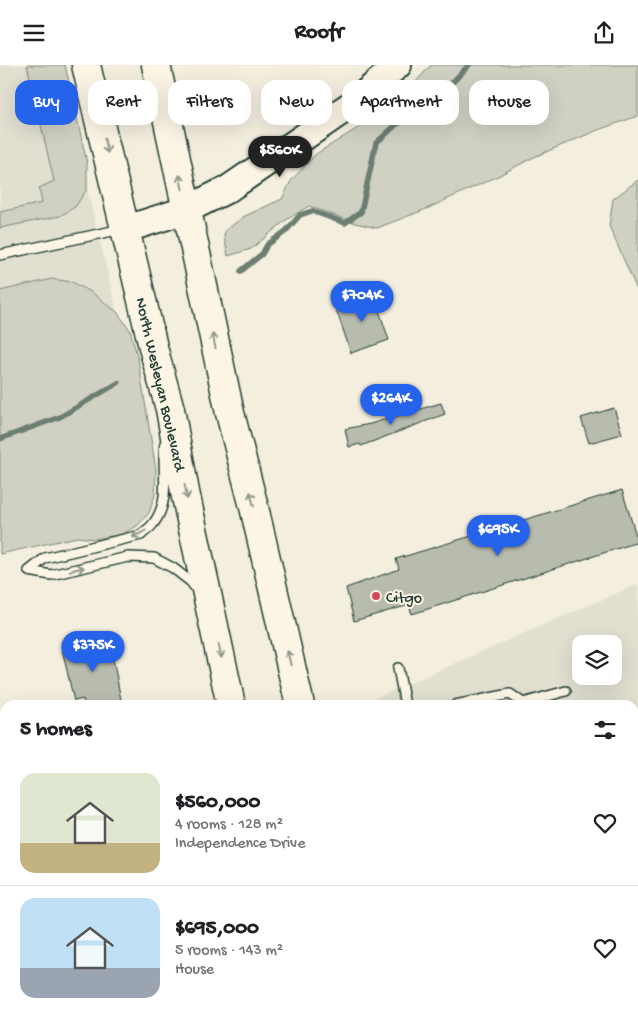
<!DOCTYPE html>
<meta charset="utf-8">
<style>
:root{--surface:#fff;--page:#f2f2f2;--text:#202124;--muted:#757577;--line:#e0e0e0;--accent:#2563eb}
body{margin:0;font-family:"Gochi Hand",sans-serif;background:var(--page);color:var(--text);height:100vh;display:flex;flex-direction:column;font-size:19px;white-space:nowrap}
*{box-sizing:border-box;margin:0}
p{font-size:16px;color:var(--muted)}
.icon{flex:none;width:28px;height:28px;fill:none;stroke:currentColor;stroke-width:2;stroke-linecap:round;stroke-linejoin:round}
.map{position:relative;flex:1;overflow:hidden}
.panel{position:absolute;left:0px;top:635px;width:639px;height:320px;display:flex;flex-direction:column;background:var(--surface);border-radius:15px 15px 0 0;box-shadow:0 5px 20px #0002}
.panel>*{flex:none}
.banner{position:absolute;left:15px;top:15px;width:609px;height:45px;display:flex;gap:10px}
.buttons{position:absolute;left:572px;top:570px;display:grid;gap:10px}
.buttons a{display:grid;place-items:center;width:50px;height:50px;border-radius:10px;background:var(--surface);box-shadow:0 5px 20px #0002;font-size:25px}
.price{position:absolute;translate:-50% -42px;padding:0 11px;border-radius:18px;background:var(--accent);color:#fff;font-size:16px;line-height:32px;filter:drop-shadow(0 1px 2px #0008)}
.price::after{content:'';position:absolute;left:50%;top:30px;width:15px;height:11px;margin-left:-8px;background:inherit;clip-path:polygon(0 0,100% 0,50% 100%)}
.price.on{background:#222;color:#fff}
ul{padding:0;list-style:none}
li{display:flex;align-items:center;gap:15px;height:125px;padding:0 20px}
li+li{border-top:1px solid var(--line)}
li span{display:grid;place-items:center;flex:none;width:140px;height:100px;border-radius:15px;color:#555}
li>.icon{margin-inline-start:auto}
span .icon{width:60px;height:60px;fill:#fffc;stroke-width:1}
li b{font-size:21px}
h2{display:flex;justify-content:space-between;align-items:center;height:60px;padding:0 20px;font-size:21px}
.tag{padding:0 18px;border-radius:15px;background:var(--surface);box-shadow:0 5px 20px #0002;font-size:18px;line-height:45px}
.tag.on{background:var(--accent);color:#fff}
header{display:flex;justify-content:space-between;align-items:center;height:65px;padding:0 20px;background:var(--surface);font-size:22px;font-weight:800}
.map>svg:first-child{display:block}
.built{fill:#e1dfd0;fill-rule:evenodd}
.green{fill:#d0d1c2;stroke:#78877b}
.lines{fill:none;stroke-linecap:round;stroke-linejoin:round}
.stream{stroke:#6c7d72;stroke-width:5.5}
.building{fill:#b8bcae;stroke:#1f3d34}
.lane-casing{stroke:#1f3d34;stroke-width:12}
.secondary-casing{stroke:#1f3d34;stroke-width:30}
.highway-casing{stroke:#1f3d34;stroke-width:31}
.lane{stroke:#fcf5e5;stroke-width:9}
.secondary{stroke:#fcf5e5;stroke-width:26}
.highway{stroke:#fcf5e5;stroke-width:28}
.oneway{stroke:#8e998c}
.poi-dot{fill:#d1495b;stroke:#fcf5e5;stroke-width:2}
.labels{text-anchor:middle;stroke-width:4;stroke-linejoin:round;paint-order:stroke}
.street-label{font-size:16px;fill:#1f3d34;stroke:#fcf5e5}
.poi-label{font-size:16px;fill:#1f3d34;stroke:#fcf5e5;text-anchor:start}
</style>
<header><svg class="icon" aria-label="menu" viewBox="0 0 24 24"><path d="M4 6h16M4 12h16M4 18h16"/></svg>Roofr<svg class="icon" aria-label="share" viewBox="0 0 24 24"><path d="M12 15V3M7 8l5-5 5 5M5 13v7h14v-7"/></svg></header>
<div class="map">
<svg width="638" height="955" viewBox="0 0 638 955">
<rect width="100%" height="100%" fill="#f3eede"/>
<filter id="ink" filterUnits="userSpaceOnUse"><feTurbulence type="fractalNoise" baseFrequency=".02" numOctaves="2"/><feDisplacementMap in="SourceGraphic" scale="10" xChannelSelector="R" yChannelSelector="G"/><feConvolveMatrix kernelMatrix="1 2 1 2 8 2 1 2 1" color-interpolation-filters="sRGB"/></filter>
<g filter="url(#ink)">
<!-- built -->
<g class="built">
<path d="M0,0H65L87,98V124L117,247L91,227L52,214L0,226Z"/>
<path d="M638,519V955H369L368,950H634V640H359ZM581,579H614V611H581Z"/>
</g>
<!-- green -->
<g class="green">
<path d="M27,0H65L87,98V124L75,142L60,151L0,163V147L42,138L39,123L54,116Z"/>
<path d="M431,0H638V51L598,65L534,92L498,111L424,145L377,163L355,158L309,141L286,155L251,184L228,191L224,172L225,166L243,152L282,134L291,116L316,89L366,58L405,29Z"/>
<path d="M638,115V227L609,161L613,134Z"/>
<path d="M52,214L72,217L91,227L117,247L130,265L138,294L156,405L155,430L149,448L137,461L122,469L95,474L77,472L0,489V226Z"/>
</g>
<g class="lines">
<!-- stream -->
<g class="stream">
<path d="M241,206L262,189L267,180L286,166L300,150L312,146L345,158L361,147L376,78L397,59L410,54L445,25L469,0"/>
<path d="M0,374L60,352L118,318"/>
</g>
</g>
<!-- building -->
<g class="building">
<path d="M373,228L389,275L351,288L335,241Z"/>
<path d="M441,338L445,349L361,381L360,379L349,382L345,364L370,359Z"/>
<path d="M614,343L622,369L589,378L581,353Z"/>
<path d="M622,425L638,477L412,549L409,540L354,556L346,523L399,504L396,494Z"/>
<path d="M109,573L122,640H84L83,634L74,636L62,584Z"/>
</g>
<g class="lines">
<!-- lane casing -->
<g class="lane-casing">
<g id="lane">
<path d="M0,190L122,164"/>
<path d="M29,506L45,493L141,470C145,466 150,463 153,459C172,435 161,406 165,378"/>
<path d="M29,506L51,510L128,492L154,493L173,503L191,517L197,525"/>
<path d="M398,603L405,640"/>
<path d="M523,638L566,626"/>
<path d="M455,640L510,629L523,638V640"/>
<path d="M634,931H635"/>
<path d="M456,950L457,955"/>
<path d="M525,955L547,950"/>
</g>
</g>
<!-- secondary casing -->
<g class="secondary-casing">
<path id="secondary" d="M126,164L186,145L228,124L355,37L398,0"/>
</g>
<!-- highway casing -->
<g class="highway-casing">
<g id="highway">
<path d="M86,0L154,286L170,344L185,427L231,640"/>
<path d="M156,0L230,348L254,442L300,640"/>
<path d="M297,950L298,955"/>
<path d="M343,950L344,955"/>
<path d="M366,950L367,955"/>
</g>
</g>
<!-- lane -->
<use href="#lane" class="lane"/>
<!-- secondary -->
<use href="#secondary" class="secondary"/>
<!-- highway -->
<use href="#highway" class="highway"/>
</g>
<!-- one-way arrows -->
<defs><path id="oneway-shaft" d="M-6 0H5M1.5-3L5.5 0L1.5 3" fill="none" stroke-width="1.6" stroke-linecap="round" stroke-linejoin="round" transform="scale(1.25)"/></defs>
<g class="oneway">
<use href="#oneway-shaft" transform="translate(106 81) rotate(77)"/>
<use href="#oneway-shaft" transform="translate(181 117) rotate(-102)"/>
<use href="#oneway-shaft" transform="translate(214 276) rotate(-102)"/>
<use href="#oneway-shaft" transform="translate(186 427) rotate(79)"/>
<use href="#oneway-shaft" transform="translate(252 434) rotate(-104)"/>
<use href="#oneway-shaft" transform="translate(139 469) rotate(154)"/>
<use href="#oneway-shaft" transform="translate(77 504) rotate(-13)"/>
<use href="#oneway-shaft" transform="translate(220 586) rotate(78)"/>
<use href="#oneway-shaft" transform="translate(289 593) rotate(-103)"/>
</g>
</g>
<!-- markers -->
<circle class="poi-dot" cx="376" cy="531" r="5"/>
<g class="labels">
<!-- street labels -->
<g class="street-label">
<text transform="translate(162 319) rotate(77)" y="6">North Wesleyan Boulevard</text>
</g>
<!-- poi labels -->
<g class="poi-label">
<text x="386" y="537">Citgo</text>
</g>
</g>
</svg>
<div class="buttons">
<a><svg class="icon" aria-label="layers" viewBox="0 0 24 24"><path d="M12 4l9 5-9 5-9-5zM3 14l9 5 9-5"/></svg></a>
</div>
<b class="price on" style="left:280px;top:113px">$560K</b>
<b class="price" style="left:362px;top:258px">$704K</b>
<b class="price" style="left:391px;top:361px">$264K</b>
<b class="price" style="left:498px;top:492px">$695K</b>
<b class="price" style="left:93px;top:608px">$375K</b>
<div class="banner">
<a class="tag on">Buy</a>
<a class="tag">Rent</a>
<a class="tag">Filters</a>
<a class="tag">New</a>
<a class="tag">Apartment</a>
<a class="tag">House</a>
</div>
<section class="panel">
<h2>5 homes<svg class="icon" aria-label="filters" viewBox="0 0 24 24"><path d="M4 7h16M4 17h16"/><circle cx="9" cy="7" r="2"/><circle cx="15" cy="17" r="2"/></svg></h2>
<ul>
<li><span style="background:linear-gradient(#dfe7d0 70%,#c2b280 0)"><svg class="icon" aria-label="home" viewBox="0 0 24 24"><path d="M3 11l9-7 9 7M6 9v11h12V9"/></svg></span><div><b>$560,000</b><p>4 rooms · 128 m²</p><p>Independence Drive</p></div><svg class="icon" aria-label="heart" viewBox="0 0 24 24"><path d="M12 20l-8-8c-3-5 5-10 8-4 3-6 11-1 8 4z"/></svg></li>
<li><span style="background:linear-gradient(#bfe0f5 70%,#9aa5b1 0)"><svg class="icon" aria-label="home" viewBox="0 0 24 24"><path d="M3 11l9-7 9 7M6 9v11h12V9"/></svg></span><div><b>$695,000</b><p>5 rooms · 143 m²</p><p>House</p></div><svg class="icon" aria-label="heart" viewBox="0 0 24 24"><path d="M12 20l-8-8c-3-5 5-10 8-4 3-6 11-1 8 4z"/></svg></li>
</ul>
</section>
</div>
